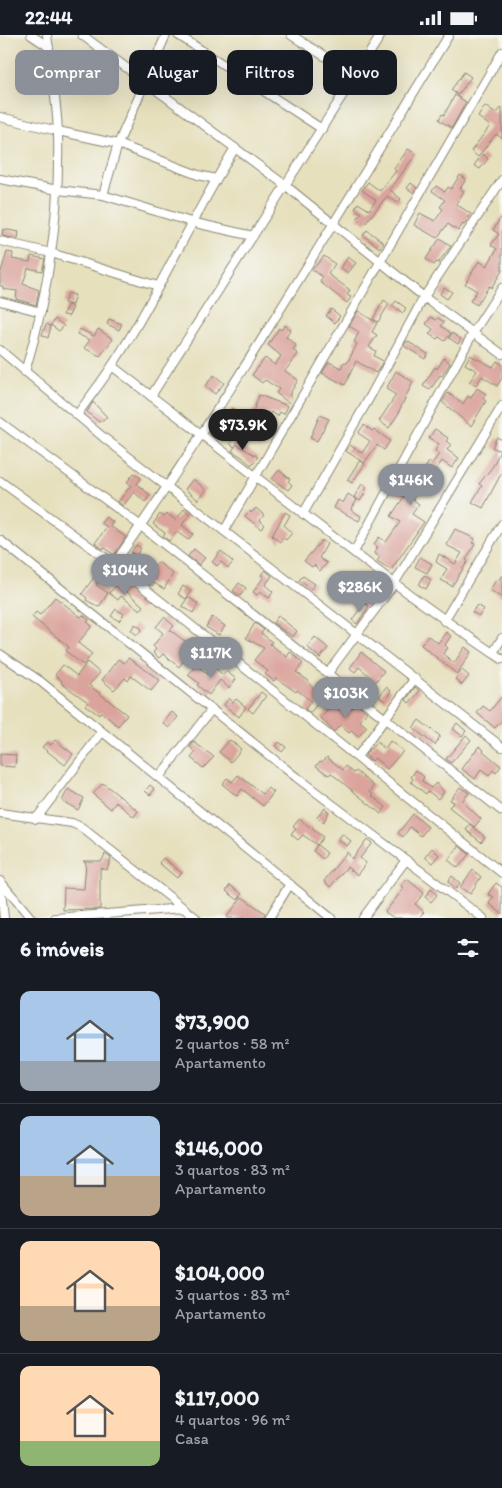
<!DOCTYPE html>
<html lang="pt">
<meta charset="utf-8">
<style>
:root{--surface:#171b24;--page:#20242c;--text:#f1f3f6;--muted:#9ea1a6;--line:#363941;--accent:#8c9099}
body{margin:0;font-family:Itim,sans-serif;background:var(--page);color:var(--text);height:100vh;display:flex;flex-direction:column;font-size:19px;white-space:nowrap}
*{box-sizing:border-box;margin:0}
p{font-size:16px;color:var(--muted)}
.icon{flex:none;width:28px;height:28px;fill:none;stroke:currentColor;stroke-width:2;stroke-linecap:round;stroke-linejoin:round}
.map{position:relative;height:883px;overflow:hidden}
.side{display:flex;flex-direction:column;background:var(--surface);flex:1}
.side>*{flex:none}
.top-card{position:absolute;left:15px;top:15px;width:472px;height:45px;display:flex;gap:10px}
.price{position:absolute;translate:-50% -42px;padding:0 11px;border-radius:18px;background:var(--accent);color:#fff;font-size:16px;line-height:32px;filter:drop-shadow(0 1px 2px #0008)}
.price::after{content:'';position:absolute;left:50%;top:30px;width:15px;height:11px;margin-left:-8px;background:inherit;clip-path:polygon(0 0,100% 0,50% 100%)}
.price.selected{background:#222;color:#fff}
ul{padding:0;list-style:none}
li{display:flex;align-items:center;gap:15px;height:125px;padding:0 20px}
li+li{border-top:1px solid var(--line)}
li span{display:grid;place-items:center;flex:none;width:140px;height:100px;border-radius:10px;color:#555}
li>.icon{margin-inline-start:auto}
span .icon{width:60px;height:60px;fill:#fffc;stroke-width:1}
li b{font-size:21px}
h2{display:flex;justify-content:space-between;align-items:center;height:60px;padding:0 20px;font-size:21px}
.chip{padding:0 18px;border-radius:10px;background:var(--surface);box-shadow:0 5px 20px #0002;font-size:18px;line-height:45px}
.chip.selected{background:var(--accent);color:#fff}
.status{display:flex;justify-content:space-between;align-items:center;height:35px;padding:0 25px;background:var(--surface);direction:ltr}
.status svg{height:14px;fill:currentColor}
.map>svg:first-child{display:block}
.building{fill:#daa39b}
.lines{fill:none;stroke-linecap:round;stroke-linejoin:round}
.minor-casing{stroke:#888674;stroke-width:10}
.minor{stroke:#fff;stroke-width:8}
</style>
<div class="status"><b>22:44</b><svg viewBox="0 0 49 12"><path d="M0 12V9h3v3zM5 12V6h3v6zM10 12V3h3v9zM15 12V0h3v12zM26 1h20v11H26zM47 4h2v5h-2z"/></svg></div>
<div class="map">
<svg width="502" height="883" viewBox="0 0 502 883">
<rect width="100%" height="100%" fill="#f6f6f2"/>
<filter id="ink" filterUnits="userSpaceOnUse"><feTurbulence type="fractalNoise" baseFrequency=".02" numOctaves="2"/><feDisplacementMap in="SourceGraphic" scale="10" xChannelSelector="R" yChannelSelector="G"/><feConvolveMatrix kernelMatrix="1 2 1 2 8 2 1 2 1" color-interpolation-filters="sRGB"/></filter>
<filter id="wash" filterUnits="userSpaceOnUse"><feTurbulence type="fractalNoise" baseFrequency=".0096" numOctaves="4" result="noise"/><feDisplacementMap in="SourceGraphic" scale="20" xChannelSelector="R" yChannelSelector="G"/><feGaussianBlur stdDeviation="1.12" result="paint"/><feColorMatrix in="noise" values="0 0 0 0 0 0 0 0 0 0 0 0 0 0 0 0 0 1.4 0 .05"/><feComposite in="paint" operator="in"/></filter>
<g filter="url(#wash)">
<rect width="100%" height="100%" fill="#e6e0bd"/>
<g id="blocks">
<!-- building -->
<g class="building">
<path d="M464,37L471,42L458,60L451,55Z"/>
<path d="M455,60L466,67L452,93L439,85L442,79L444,80Z"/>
<path d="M485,71L496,79L502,72V103L496,99L478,122L471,116L490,91L478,82Z"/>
<path d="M408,114L416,119L390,155L401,164L398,168L387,161L365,189L357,183L362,178L355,174L358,168L369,175L376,165L362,155L368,147L380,156L396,136L394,134Z"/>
<path d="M483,119L488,124L480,134L474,130Z"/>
<path d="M460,140L466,144L460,154L464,156L456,169L471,179L464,190L463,189L458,196L448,189L437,203L414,190L420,178L435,186L443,174L440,172L445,165L432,156L436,151L445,157L448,152L451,154Z"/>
<path d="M411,148L417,153L414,158L407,153Z"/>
<path d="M502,181V236L491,253L489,251L477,270L470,266L477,256L465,249L479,226L487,231L497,214L491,210L499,199L493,195Z"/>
<path d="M3,194L19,197L18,204L2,201Z"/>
<path d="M367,195L384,208L380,213L363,200Z"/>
<path d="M440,203L451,211L438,228L436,227L434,230L426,224Z"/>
<path d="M7,217L13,218L12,224L30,227L31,221L45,224L42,236L28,233L23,249L39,255L36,270L16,264L17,256L3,254V251H0V240Z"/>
<path d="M324,221L335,229L328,239L350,255L347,260L351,262L347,268L320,247L323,242L312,235Z"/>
<path d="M348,222L356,228L348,238L341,233Z"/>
<path d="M444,252L452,257L447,264L440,259Z"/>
<path d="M68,258L75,260L72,270L64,268Z"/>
<path d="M384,265L389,269L378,287L373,284Z"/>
<path d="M396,266L406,273L403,278L392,271Z"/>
<path d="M67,270L73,272L69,281L63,280Z"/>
<path d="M331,274L340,281L335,288L326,281Z"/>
<path d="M358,276L377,288L372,297L377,300L369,312L376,316L374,321L383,326L376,338L356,326L345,350L322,338L329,327L341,333L344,327L347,328L357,309L354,307L359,297L349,291Z"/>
<path d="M431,282L436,285L438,283L444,287L441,291L451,298L445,306L439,302L437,304L429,299L433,294L426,289Z"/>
<path d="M55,284L64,291L59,296L51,290Z"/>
<path d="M109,284L122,289L119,295L107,289Z"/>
<path d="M46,289L51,291L48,303L42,300Z"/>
<path d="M285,290L291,295L286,302L296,310L293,315L298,319L285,336L298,345L289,360L292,362L289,368L276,358L279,354L265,345L262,348L252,340L265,323L275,330L281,321L268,310L279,293L281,295Z"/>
<path d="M80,294L94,301L98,294L113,304L100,321L84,313L90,305L77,299Z"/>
<path d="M452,298L461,304L458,309L449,303Z"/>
<path d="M407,306L428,319L425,324L404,311Z"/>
<path d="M470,320L493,332L497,326L502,329V343L497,351L482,341L476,351L469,347L477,336L465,329Z"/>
<path d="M444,323L450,328L442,341L440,340L430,355L423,351L435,332L437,334Z"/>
<path d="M396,336L413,347L399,376H400L389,393L379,386L396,360L386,354Z"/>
<path d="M214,340L224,348L215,359L205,351Z"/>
<path d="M477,353L486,359L483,364L486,366L471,391L442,367L448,358L463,369L468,361L471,363Z"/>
<path d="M259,360L288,371L284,379L280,377L278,381L271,377L270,379L266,377L252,402L246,398L255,384L249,380L254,374Z"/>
<path d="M93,367L107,382L99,387L87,377Z"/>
<path d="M232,373L242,381L238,386L228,378Z"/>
<path d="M320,380L329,384L317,406L310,403Z"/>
<path d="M364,390L372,396L374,394L390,406L384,415L377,410L364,428L346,416L350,410L362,418L370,406L358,398Z"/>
<path d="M435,394L448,403L446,406L451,409L447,415L459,423L452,433L442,426L422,455L419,453L412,464L419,469L412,479L424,487L391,535L377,526L380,522L374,518L378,512L374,509L379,502L386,507L400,487L391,481L404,462L395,457L410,434L420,441L429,427L432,429L439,419L435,416L439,409L429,403Z"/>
<path d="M236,400L241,404L236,409L258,422L251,430L242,422L232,416L236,410L234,412L230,408Z"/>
<path d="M497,402L502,405V437L483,473L472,467L482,451L479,449L493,431L500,416L492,412Z"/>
<path d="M360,425L365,429L352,448L347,445Z"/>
<path d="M279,435L290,444L288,446L292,450L288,455L272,444Z"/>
<path d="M134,438L141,443L137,449L150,460L145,467L134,457L123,471L118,467L131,450L127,447Z"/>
<path d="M193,444L206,455L198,465L185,454Z"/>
<path d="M362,449L367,452L365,456L366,457L360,466L354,462Z"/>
<path d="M348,459L357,465L351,475L361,481L359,486L334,473L338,465L343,468Z"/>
<path d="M256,473L264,480L260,485L265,490L261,494L245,481L250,476L251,478Z"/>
<path d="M184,474L190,479L182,490L193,499L188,505L177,497L169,506L163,501L165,498L153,489L160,479L164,482L167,479L176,485Z"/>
<path d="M285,477L290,480L284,491L292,498L286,505L283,502L280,507L272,501Z"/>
<path d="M106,482L113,487L110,491L126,502L114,520L104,512L103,514L95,508L107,492L101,488Z"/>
<path d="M455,494L475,504L472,508L475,509L466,525L468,526L452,551L441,545L447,534L436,527L439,519L455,529L462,518L446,510Z"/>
<path d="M322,505L327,509L319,523L327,528L320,536L314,530L312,532L304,526Z"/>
<path d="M136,510L141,513L136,521L131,517Z"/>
<path d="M194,514L205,523L199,530L188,521Z"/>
<path d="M221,516L233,527L228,533L221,527L217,531L212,527Z"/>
<path d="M132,518L151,533L158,527L173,539L164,554L154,548L152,551L124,528Z"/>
<path d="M420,522L432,529L427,538L415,532Z"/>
<path d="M265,535L272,541L265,550L273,557L269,563L260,557L257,560L253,557L264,542L261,540Z"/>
<path d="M97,538L102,542L96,550L108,558L99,572L86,565L87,563L82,559Z"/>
<path d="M424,540L431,545L426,554L419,550Z"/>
<path d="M502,540V563L490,555L496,545L498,546Z"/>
<path d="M303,541L315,549L311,554L299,545Z"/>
<path d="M239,548L246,553L240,561L233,556Z"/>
<path d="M118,549L143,571L140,575L121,561L118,565L109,558Z"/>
<path d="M183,551L191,556L186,564L178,559Z"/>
<path d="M349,553L364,564L360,570L344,558Z"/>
<path d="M55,562L81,582L83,580L89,585L87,587L92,591L78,608L92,619L83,630L66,616L69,612L32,582L36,577L40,580Z"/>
<path d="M188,562L198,569L193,578L182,571Z"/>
<path d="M364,568L369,571L357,589L352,585Z"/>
<path d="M477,570L484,574L479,581L472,577Z"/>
<path d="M116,574L124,579L119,586L111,581Z"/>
<path d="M278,581L297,596L293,602L273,588Z"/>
<path d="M164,582L174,591L170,595L198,616L196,619L205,626L200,632L187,621L179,632L163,619L159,623L153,618L156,614L153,611L163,598L156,592Z"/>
<path d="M212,582L225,591L219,600L206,592Z"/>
<path d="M255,588L264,595L261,598L272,607L270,609L287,622L290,617L303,628L296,637L309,646L308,647L322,663L310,678L305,674L311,666L297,655L296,657L276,643L274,646L265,639L268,636L254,625L264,613L246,603Z"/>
<path d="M135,589L142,594L137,600L131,595Z"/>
<path d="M446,597L451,601L445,610L448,613L443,619L454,628L465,612L471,617L457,639L421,610L428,601L438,608Z"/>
<path d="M315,602L328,613L320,623L307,612Z"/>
<path d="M361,617L384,636L367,658L362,653L371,642L359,632L355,637L350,633Z"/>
<path d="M128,623L160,645L151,656L131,641L128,646L125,643L114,655L102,645L118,624L124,628Z"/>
<path d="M87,627L100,638L89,650L127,680L118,691L101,677L99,680L85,670L88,667L61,648L62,646L55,640L63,630L77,641Z"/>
<path d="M196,630L209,640L215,633L223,640L226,636L236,644L229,653L220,645L209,660L197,650L199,648L188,640Z"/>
<path d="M462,635L469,641L462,650L455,644Z"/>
<path d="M386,652L391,656L385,666L379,662Z"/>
<path d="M415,652L420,656L409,668L406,665Z"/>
<path d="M261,657L266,661L253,678L248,674Z"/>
<path d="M502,661V685L495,693L477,678L483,671L490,676Z"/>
<path d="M229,663L233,667L236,664L246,672L239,682L224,670Z"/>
<path d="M334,668L340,675L345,668L352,673L356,668L367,677L360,686L367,692L358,702L351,696L349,698L340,690L334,697L321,683Z"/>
<path d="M172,677L178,682L169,693L163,688Z"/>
<path d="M419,685L440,701L435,710L413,693Z"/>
<path d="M457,688L466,696L462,701L453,694Z"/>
<path d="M466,700L471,705L451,728L446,724Z"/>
<path d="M55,705L73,719L65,730L42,712L47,707L51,710Z"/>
<path d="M230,705L241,714L231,727L219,717Z"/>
<path d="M390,706L403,716L387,734L375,723L372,726L365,720L377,707L385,714Z"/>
<path d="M194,707L214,722L203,733L191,723L196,717L190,712Z"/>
<path d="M279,707L286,712L282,717L275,711Z"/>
<path d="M479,711L484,715L483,716L501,731L496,738L493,735L489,741L481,735L475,744L462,734Z"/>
<path d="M0,719L16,720L15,732L0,731Z"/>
<path d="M327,722L343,735L346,731L354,738L356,736L374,751L370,757L373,760L372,761L386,772L381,779L331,738L329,740L316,731L320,726L322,727Z"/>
<path d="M416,735L424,742L422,746L431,753L436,748L444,757L438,764L428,756L426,759L411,747L413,744L411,742Z"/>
<path d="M238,740L263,759L268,753L274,757L263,771L242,754L237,761L222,749L227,743L232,747Z"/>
<path d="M103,748L138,776L134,782L116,767L111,774L93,759Z"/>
<path d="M150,750L155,754L150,760L145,756Z"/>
<path d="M460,752L469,758L462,766L481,784L474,792L449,772L454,767L450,765Z"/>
<path d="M68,754L84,763L78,775L62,766Z"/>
<path d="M325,773L329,777L323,788L317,782Z"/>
<path d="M413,779L428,792L421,801L410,792L403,802L398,798Z"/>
<path d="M299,784L323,802L317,810L303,800L298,805L291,799L296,794L293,792Z"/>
<path d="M470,789L485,802L481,807L466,795Z"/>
<path d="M342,799L351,806L347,811L338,805Z"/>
<path d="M367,804L372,808L360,823L366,828L357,840L347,832L330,852L324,846L347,817L352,824Z"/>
<path d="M317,810L327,818L323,824L313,816Z"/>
<path d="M459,811L469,819L458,833L448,825Z"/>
<path d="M432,813L439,820L432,828L425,822Z"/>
<path d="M105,819L111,823L107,835L100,833V874L63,875L64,853L84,854L86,828L83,826H102Z"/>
<path d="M163,823L182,838L177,843L159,828Z"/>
<path d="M473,835L481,842L470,859L460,852Z"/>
<path d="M452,841L460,848L456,854L448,847Z"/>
<path d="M407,844L424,858L415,869L424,877L418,883H394L385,877L404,853L401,851Z"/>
<path d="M496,848L502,852V879L489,868L494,862L488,859Z"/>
<path d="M230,850L242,859L238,865L226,856Z"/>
<path d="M431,854L437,860L431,867L425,862Z"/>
<path d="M242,862L265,878L263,883H226Z"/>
</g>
</g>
</g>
<g filter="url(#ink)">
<use href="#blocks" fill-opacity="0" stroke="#888674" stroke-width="1"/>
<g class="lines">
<!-- minor casing -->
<g class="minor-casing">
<g id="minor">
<path d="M31,0L49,12"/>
<path d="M82,0L285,150L424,262L502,319"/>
<path d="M178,0L322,94"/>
<path d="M291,0L356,41"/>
<path d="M381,0L151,361C268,449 380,543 502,624"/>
<path d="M0,82L58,96L118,109L198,140L216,144"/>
<path d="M0,144L58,155L103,160L191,187L253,201"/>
<path d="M103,160L118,109L166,0"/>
<path d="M0,206L51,218L158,251"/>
<path d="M0,266L41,277"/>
<path d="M0,315L103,402L502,712"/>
<path d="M112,331L151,361"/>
<path d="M25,337C48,260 60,180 58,99C57,66 51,33 47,0"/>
<path d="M77,380C88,364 101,348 112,331C158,261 191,183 235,113"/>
<path d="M0,387L141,491L502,776"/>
<path d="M0,446L114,529L502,838"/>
<path d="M303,479L371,360L424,262L502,145"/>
<path d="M224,496L502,17"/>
<path d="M0,505L296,742L483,883"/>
<path d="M354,517L473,298L502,253"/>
<path d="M114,529C166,455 215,379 263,302C326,202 387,101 449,0"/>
<path d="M444,586L502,489"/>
<path d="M493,618L502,603"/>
<path d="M0,619L40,646L331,883"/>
<path d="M328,638L394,549L502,371"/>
<path d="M357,722L415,643"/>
<path d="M159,742L212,674"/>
<path d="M0,778L72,788L81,792L196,883"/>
<path d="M36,784L102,697"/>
<path d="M0,846L31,883"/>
<path d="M0,847L4,883"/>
<path d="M55,883L184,873"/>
<path d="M269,883L290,849"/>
<path d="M363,883L406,825"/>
</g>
</g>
<!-- minor -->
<use href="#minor" class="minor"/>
</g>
</g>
</svg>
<b class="price selected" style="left:243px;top:416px">$73.9K</b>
<b class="price" style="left:411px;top:471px">$146K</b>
<b class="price" style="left:125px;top:561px">$104K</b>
<b class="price" style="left:360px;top:578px">$286K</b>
<b class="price" style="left:211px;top:644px">$117K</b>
<b class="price" style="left:346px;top:684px">$103K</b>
<div class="top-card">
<a class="chip selected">Comprar</a>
<a class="chip">Alugar</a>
<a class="chip">Filtros</a>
<a class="chip">Novo</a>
</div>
</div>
<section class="side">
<h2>6 imóveis<svg class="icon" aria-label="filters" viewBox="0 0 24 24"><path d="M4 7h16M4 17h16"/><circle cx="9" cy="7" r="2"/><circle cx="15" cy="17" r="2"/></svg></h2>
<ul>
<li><span style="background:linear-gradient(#a9c7e8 70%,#9aa5b1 0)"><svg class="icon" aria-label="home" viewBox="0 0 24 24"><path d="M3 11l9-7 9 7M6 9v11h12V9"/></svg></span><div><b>$73,900</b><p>2 quartos · 58 m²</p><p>Apartamento</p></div></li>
<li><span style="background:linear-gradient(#a9c7e8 60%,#b9a48a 0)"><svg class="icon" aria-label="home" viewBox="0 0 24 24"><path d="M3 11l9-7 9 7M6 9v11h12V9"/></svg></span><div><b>$146,000</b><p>3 quartos · 83 m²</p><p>Apartamento</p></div></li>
<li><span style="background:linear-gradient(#ffd9b3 65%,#b9a48a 0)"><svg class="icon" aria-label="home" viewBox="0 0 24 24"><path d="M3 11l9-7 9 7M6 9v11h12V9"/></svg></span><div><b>$104,000</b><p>3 quartos · 83 m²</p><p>Apartamento</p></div></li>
<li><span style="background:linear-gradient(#ffd9b3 75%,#8fb573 0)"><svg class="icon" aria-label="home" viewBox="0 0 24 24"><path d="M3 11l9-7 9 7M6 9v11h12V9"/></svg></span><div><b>$117,000</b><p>4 quartos · 96 m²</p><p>Casa</p></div></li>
</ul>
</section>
